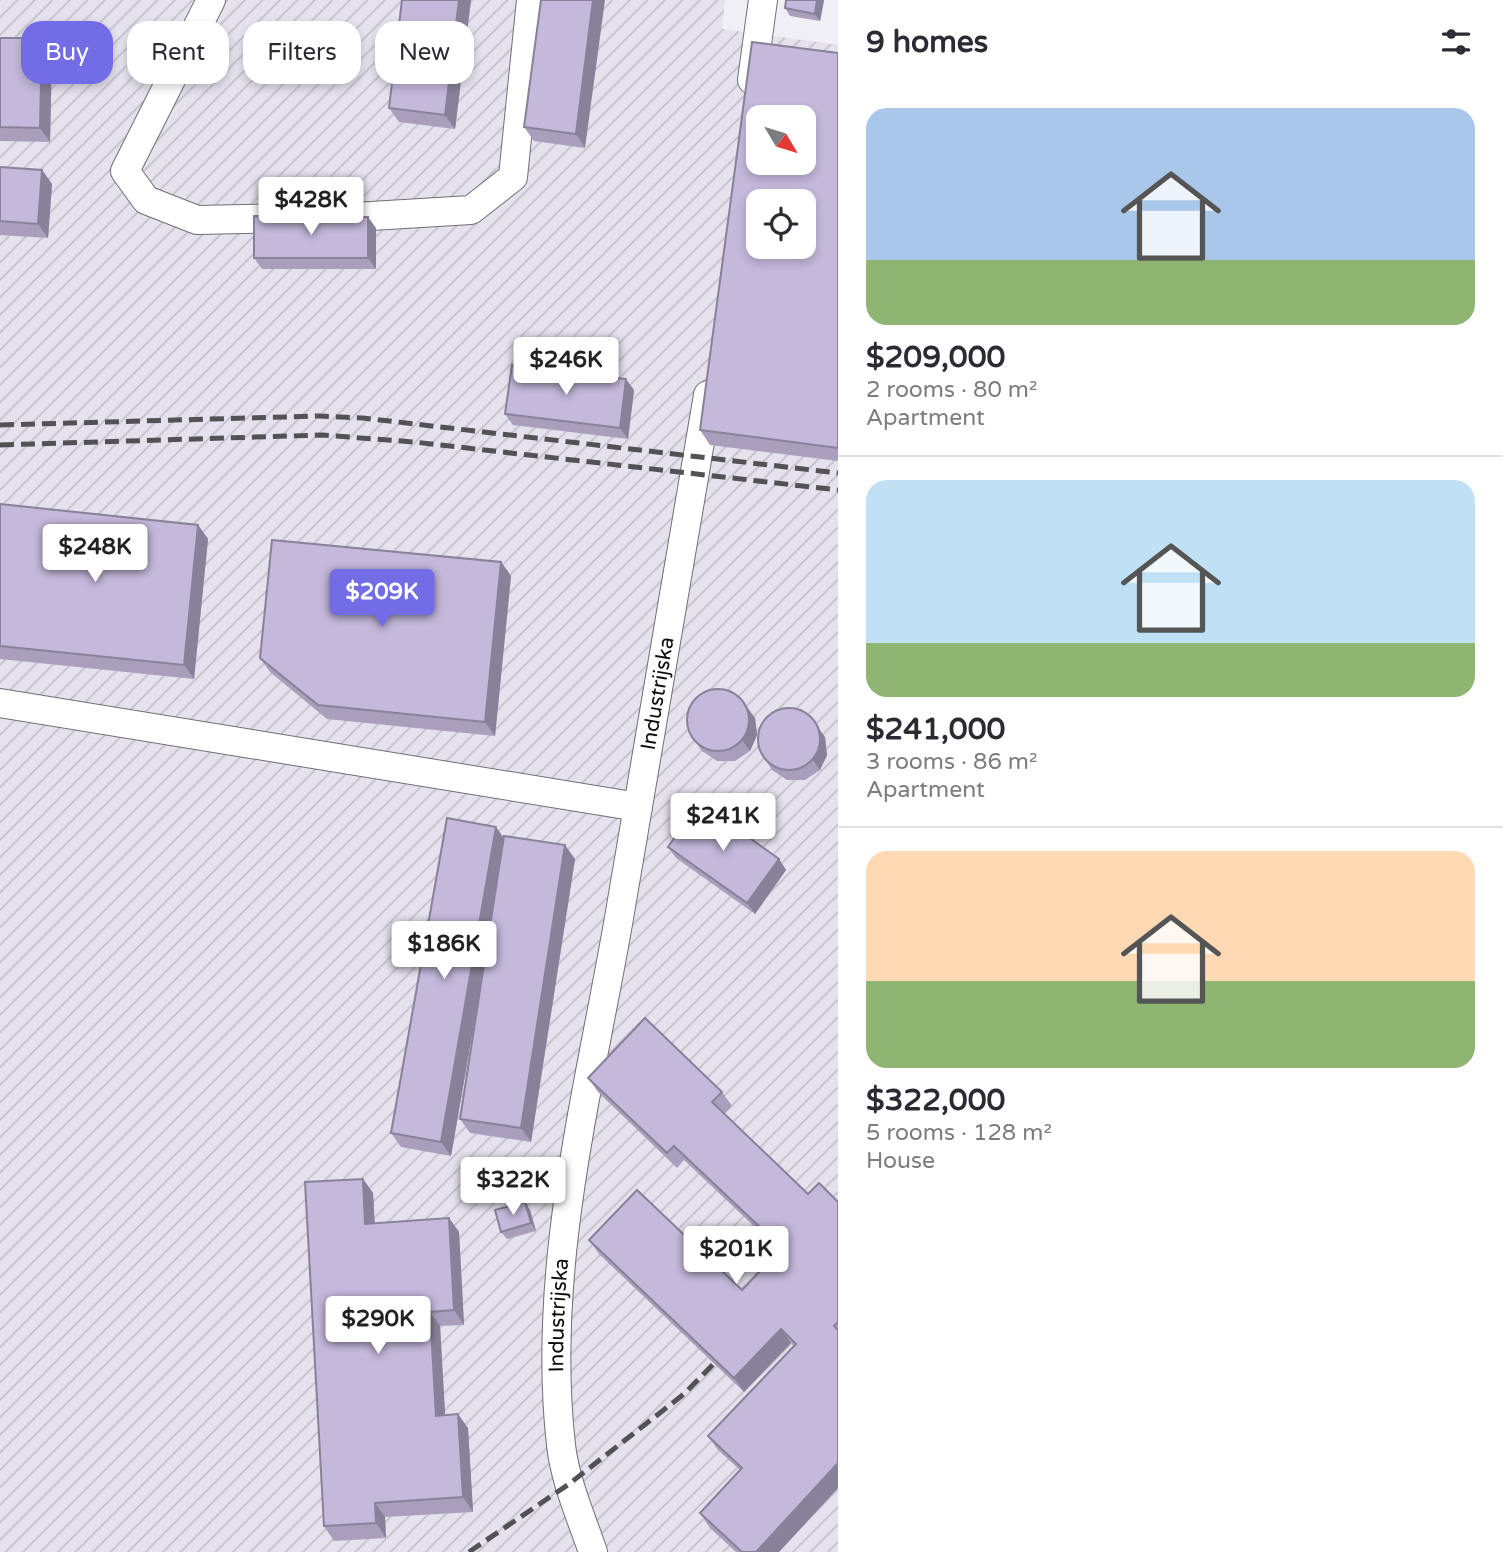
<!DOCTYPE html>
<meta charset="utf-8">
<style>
:root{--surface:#fff;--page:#f2f2f3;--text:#2b2b33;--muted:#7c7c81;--line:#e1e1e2;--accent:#726ce6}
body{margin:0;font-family:"Varela Round",sans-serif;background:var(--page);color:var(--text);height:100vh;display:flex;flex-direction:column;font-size:26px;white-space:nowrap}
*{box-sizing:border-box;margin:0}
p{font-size:23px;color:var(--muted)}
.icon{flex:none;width:38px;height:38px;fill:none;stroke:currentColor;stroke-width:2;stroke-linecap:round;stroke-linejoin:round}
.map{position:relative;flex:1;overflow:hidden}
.details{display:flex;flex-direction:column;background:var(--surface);width:665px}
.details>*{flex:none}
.top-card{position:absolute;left:21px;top:21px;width:665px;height:63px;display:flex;gap:14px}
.needle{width:46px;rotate:128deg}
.tools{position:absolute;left:746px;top:105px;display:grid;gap:14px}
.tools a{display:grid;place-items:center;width:70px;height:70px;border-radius:14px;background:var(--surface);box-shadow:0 4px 10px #0003;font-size:35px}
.price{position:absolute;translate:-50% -60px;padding:0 16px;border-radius:7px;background:#fff;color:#222;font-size:23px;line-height:46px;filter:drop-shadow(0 2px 4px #0008)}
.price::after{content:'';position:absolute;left:50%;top:42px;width:21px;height:16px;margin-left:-10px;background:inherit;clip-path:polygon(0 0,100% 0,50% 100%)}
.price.active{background:var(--accent);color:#fff}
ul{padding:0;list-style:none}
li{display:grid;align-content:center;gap:14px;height:371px;padding:0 28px}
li+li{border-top:2px solid var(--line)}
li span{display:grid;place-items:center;height:217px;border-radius:21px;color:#555}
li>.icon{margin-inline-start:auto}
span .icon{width:126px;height:126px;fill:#fffc;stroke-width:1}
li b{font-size:30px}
h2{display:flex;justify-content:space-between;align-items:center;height:84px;padding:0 28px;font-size:30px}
.chip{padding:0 24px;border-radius:21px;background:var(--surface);box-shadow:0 4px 10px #0003;font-size:24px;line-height:63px}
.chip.active{background:var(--accent);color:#fff}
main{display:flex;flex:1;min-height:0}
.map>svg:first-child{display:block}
.industrial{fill:url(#industrial-furrows);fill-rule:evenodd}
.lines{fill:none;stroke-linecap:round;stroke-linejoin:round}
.minor-casing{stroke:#706e74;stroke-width:30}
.minor{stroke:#fff;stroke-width:28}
.rail{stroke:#525255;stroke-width:5;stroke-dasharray:14 7;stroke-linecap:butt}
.wall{fill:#a99ebc}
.shaded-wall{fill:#898199}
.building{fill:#c4b8db;stroke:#898199;stroke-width:2;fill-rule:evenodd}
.labels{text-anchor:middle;stroke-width:6;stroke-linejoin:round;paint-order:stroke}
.street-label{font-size:21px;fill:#0d0d0f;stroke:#fefeff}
</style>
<main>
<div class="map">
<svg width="838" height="1552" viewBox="0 0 838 1552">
<defs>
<pattern id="industrial-furrows" width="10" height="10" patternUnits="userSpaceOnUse" patternTransform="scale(1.75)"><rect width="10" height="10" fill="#e5e1ed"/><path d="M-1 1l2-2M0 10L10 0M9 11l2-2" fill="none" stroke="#c3c0ca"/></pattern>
</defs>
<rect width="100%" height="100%" fill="#f1eff6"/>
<!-- industrial -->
<path class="industrial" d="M0,0H725L722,29L838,45V1552H0ZM758,117H803V163H758ZM758,201H803V247H758Z"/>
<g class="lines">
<!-- minor casing -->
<g class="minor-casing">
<g id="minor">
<path d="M211,0L125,171L146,200L197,220L371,216L471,210L513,177L531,0"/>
<path d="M752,80L763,0"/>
<path d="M0,703L638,807"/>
<path id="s1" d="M593,1552C581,1517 565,1481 561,1445C541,1268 589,1091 619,918C649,744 678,569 708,395"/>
</g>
</g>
<!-- minor -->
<use href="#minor" class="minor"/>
<!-- rail -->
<g class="rail">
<path d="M0,425L319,416L363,418L838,473"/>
<path d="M0,445L322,435L414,442L838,490"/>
<path d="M469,1552L569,1484L684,1394L726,1351"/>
</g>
</g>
<!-- wall -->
<g class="wall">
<path d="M402,0H471L455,129L399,122L389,108Z"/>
<path d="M541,0L585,148L534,141L524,127Z"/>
<path d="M786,0H824L820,21L790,16L785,8Z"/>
<path d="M0,38H42L52,52L50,142L0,141Z"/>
<path d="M838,53V461L710,445L700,430Z"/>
<path d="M0,167L42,170L52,184L48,238L0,235Z"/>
<path d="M376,228V269H262L254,258Z"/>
<path d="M634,390L628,439L513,425L505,414Z"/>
<path d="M0,504L198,525L208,539L194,679L0,659Z"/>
<path d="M501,562L511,576L495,736L327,719L270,672L260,658Z"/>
<path d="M755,718L757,735L750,751L735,761H717L702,751L694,740Z"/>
<path d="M825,737L827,755L820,770L805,780H787L772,770L765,759Z"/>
<path d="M504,837L575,859L531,1142L470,1133L460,1119L480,988L451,1156L401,1147L391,1133Z"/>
<path d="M668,847L779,859L786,870L755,914L676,858Z"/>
<path d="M588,1078L722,1092L732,1106L724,1114L808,1194L838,1202V1488L779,1552H736L710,1528L700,1513L740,1470L718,1450L708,1436L794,1346L791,1343L744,1392L599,1254L589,1240L742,1290L780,1251L684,1160L677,1168L598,1092Z"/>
<path d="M363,1179L373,1193L375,1223L449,1218L459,1232L464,1325L440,1326L445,1415L468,1428L473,1512L385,1517L386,1538L334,1541L324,1526Z"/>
<path d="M530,1210L536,1231L507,1239L501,1232Z"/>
</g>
<!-- shaded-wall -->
<g class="shaded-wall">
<path d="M459,0H471L455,129L445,115Z"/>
<path d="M593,0H605L585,148L576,134Z"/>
<path d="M817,0H824L820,21L815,14Z"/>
<path d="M42,38L52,52L50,142L40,128Z"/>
<path d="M42,170L52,184L48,238L38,224Z"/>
<path d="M368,217L376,228V269L368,258Z"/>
<path d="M626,379L634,390L628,439L620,428Z"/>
<path d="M198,525L208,539L194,679L184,665Z"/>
<path d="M501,562L511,576L495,736L485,722Z"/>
<path d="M747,707L755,718L757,735L750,751L742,740Z"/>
<path d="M817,726L825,737L827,755L820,770L812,759Z"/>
<path d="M496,827L506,841L451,1156L441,1142Z"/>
<path d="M565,845L575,859L531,1142L521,1128Z"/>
<path d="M779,859L786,870L755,914L747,903Z"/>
<path d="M363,1179L373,1193L375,1238L365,1224Z"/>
<path d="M525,1202L530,1210L536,1231L531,1223Z"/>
<path d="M449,1218L459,1232L464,1325L454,1310Z"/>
<path d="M430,1312L440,1326L446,1430L436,1416Z"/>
<path d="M781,1329L791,1343L744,1392L734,1378Z"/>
<path d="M458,1414L468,1428L473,1512L463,1497Z"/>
<path d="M838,1463V1488L779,1552H756Z"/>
<path d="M375,1503L385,1517L386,1538L376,1523Z"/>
</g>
<!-- building -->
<g class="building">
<path d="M402,0H459L445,115L389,108Z"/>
<path d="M541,0H593L576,134L524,127Z"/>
<path d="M786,0H817L815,14L785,8Z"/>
<path d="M0,38H42L40,128L0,127Z"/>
<path d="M752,42L838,53V448L700,430ZM758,117H803V163H758ZM758,201H803V247H758Z"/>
<path d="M0,167L42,170L38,224L0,221Z"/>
<path d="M254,216L368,217V258H254Z"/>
<path d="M512,365L626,379L620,428L505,414Z"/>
<path d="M0,504L198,525L184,665L0,646Z"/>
<path d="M272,540L501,562L485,722L318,705L260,658Z"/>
<circle cx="718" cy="720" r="31"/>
<circle cx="789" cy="739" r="31"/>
<path d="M700,802L779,859L747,903L668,847Z"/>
<path d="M447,818L496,827L441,1142L391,1133Z"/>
<path d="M504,836L565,845L521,1128L460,1119Z"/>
<path d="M645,1018L722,1092L712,1102L808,1194L819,1183L838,1202V1322L834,1326L838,1330V1463L756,1552H742L700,1513L742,1468L708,1436L796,1344L781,1329L734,1378L589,1240L637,1190L742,1290L782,1248L674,1146L667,1153L588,1078Z"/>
<path d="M363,1179L365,1224L449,1218L454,1310L430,1312L436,1416L458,1414L463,1497L375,1503L376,1523L324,1526L305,1182Z"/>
<path d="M525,1202L531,1223L501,1232L495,1210Z"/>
</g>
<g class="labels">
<!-- street labels -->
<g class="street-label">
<text dy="7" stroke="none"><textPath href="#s1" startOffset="872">Industrijska</textPath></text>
<text dy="7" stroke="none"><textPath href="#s1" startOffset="242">Industrijska</textPath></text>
</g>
</g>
</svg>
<div class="tools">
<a><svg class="needle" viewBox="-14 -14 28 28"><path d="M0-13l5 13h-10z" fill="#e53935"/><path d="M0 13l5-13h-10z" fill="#7c7c81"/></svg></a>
<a><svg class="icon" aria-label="locate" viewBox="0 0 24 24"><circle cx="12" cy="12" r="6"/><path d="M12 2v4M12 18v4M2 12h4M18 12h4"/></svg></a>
</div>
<b class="price" style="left:311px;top:237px">$428K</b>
<b class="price" style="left:566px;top:397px">$246K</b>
<b class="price" style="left:95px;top:584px">$248K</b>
<b class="price active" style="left:382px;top:629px">$209K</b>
<b class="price" style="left:723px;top:853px">$241K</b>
<b class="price" style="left:444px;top:981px">$186K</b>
<b class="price" style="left:513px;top:1217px">$322K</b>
<b class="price" style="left:736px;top:1286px">$201K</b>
<b class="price" style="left:378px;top:1356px">$290K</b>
<div class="top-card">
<a class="chip active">Buy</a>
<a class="chip">Rent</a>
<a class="chip">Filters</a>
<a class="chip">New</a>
</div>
</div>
<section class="details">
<h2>9 homes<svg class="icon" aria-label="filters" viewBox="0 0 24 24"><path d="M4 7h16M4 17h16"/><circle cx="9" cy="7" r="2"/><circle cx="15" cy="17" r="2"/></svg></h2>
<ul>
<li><span style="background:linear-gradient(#a9c7e8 70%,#8fb573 0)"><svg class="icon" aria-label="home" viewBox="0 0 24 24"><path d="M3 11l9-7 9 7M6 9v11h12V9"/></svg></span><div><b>$209,000</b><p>2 rooms · 80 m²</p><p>Apartment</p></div></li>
<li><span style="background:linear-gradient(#bfe0f5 75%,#8fb573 0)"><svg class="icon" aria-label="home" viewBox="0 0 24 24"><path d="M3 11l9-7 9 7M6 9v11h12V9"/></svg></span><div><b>$241,000</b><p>3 rooms · 86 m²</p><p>Apartment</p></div></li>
<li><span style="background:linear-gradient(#ffd9b3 60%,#8fb573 0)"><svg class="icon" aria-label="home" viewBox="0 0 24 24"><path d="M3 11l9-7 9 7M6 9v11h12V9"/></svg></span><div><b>$322,000</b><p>5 rooms · 128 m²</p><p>House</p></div></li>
</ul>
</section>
</main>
